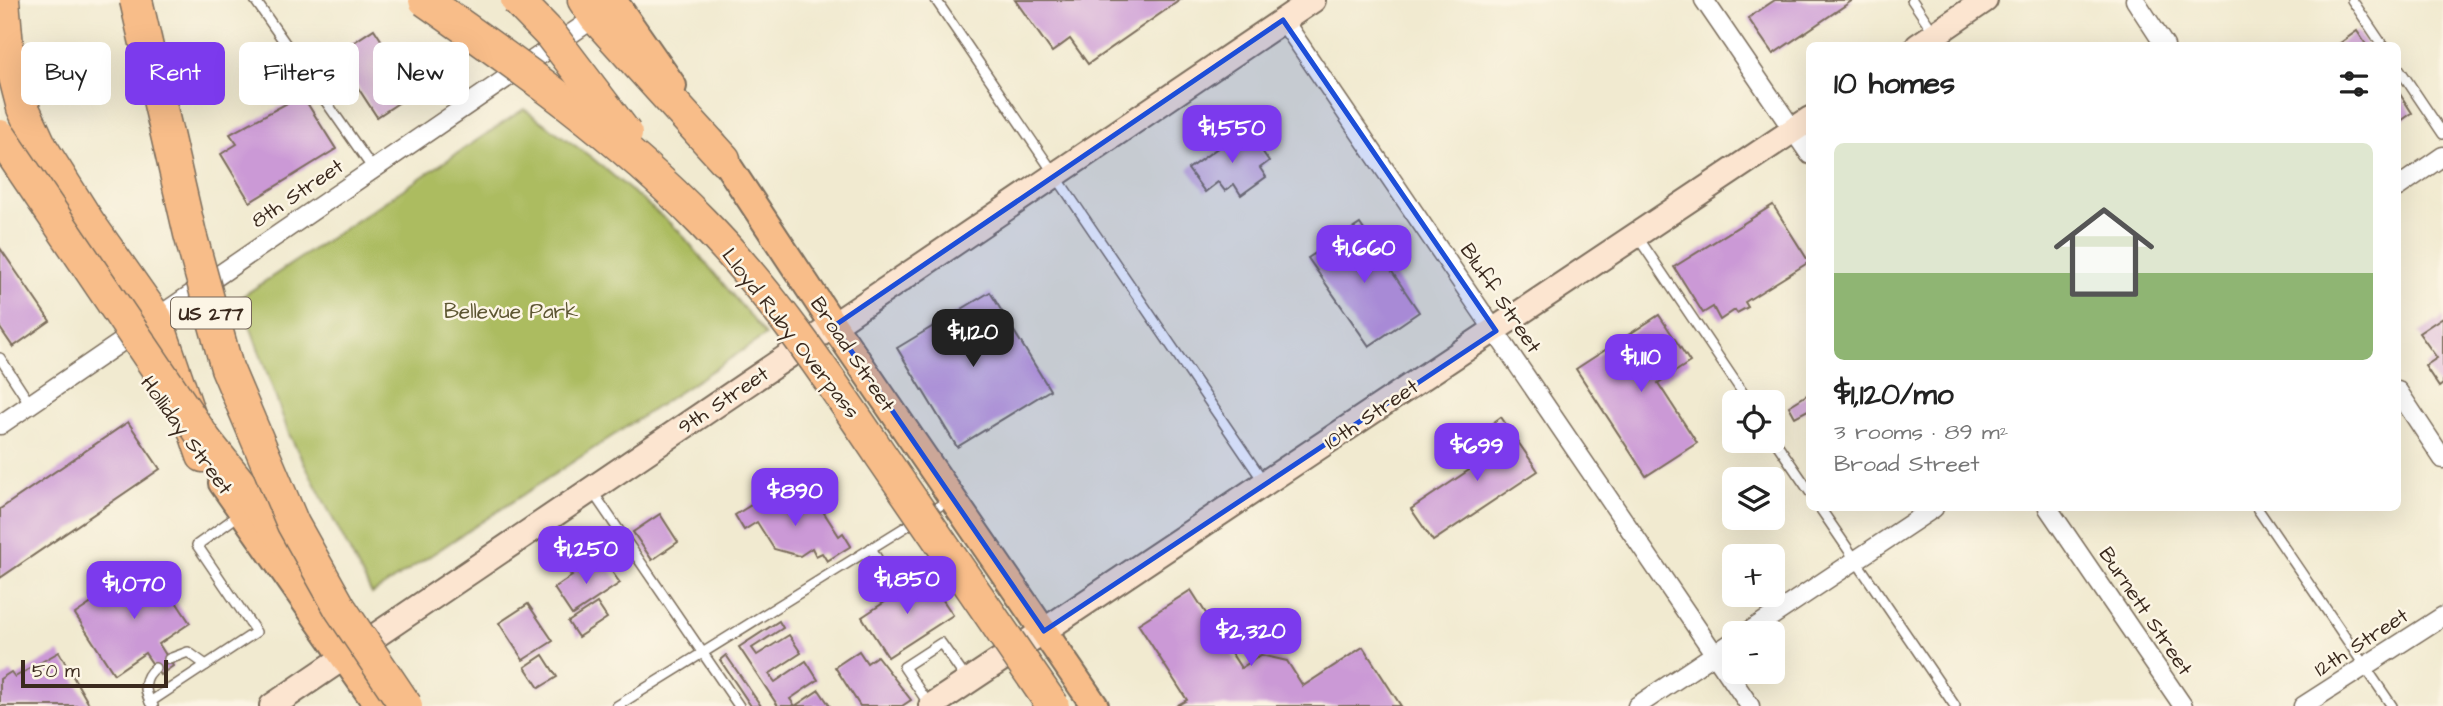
<!DOCTYPE html>
<meta charset="utf-8">
<style>
:root{--surface:#fff;--page:#f2f2f2;--text:#222;--muted:#767676;--accent:#7c3aed}
body{margin:0;font-family:"Architects Daughter",sans-serif;background:var(--page);color:var(--text);height:100vh;display:flex;flex-direction:column;font-size:26px;white-space:nowrap}
*{box-sizing:border-box;margin:0}
p{font-size:23px;color:var(--muted)}
.icon{flex:none;width:38px;height:38px;fill:none;stroke:currentColor;stroke-width:2;stroke-linecap:round;stroke-linejoin:round}
.map{position:relative;flex:1;overflow:hidden}
.drawer{position:absolute;left:1806px;top:42px;width:595px;height:469px;display:flex;flex-direction:column;background:var(--surface);border-radius:10px;box-shadow:0 7px 28px #0002}
.drawer>*{flex:none}
.hud{position:absolute;left:21px;top:42px;width:665px;height:63px;display:flex;gap:14px}
.tools{position:absolute;left:1722px;top:390px;display:grid;gap:14px}
.tools a{display:grid;place-items:center;width:63px;height:63px;border-radius:10px;background:var(--surface);box-shadow:0 7px 28px #0002;font-size:35px}
.scale{position:absolute;left:21px;bottom:18px;width:147px;box-sizing:border-box;padding-left:7px;border:4px solid #3b2a1e;border-top:0;font-size:19px;line-height:24px;white-space:nowrap;color:#3b2a1e;-webkit-text-stroke:5px #fcf5e5;paint-order:stroke}
.price{position:absolute;translate:-50% -60px;padding:0 16px;border-radius:14px;background:var(--accent);color:#fff;font-size:23px;line-height:46px;filter:drop-shadow(0 2px 4px #0008)}
.price::after{content:'';position:absolute;left:50%;top:42px;width:21px;height:16px;margin-left:-10px;background:inherit;clip-path:polygon(0 0,100% 0,50% 100%)}
.price.selected{background:#222;color:#fff}
ul{padding:0;list-style:none}
li{display:grid;align-content:center;gap:14px;height:371px;padding:0 28px}
li span{display:grid;place-items:center;height:217px;border-radius:10px;color:#555}
li>.icon{margin-inline-start:auto}
span .icon{width:126px;height:126px;fill:#fffc;stroke-width:1}
li b{font-size:30px}
h2{display:flex;justify-content:space-between;align-items:center;height:84px;padding:0 28px;font-size:30px}
.chip{padding:0 24px;border-radius:10px;background:var(--surface);box-shadow:0 7px 28px #0002;font-size:24px;line-height:63px}
.chip.selected{background:var(--accent);color:#fff}
.map>svg:first-child{display:block}
.green{fill:#acbc60;stroke:#74733f;stroke-width:2}
.building{fill:#cb99d6}
.lines{fill:none;stroke-linecap:round;stroke-linejoin:round}
.lane-casing{stroke:#7b6d5c;stroke-width:12}
.street-casing{stroke:#7b6d5c;stroke-width:21}
.secondary-casing{stroke:#7b6d5c;stroke-width:28}
.primary-casing{stroke:#7b6d5c;stroke-width:30}
.highway-casing{stroke:#7b6d5c;stroke-width:35}
.lane{stroke:#fff;stroke-width:9}
.street{stroke:#fff;stroke-width:18}
.secondary{stroke:#fce5d0;stroke-width:24}
.primary{stroke:#f8bd89;stroke-width:26}
.highway{stroke:#f8bd89;stroke-width:32}
.highway-bridge-casing{stroke:#7b6d5c;stroke-width:35;stroke-linecap:butt}
.highway-bridge{stroke:#f8bd89;stroke-width:32}
.marked{fill:#1d4ed8;fill-opacity:0.2;stroke:#1d4ed8;stroke-width:5;stroke-linejoin:round}
.labels{text-anchor:middle;stroke-width:5;stroke-linejoin:round;paint-order:stroke}
.shield{fill:#fcf5e5;stroke:#75675a;stroke-width:2}
.shield-label{font-size:19px;font-weight:bold;fill:#3b2a1e}
.street-label{font-size:21px;fill:#3b2a1e;stroke:#fcf5e5}
.park-label{font-size:21px;fill:#5d5632;stroke:#fcf5e5}
</style>
<div class="map">
<svg width="2443" height="706" viewBox="0 0 2443 706">
<rect width="100%" height="100%" fill="#fcf5e5"/>
<filter id="ink" filterUnits="userSpaceOnUse"><feTurbulence type="fractalNoise" baseFrequency=".0143" numOctaves="2"/><feDisplacementMap in="SourceGraphic" scale="14" xChannelSelector="R" yChannelSelector="G"/><feConvolveMatrix kernelMatrix="1 2 1 2 8 2 1 2 1" color-interpolation-filters="sRGB"/></filter>
<filter id="wash" filterUnits="userSpaceOnUse"><feTurbulence type="fractalNoise" baseFrequency=".00686" numOctaves="4" result="noise"/><feDisplacementMap in="SourceGraphic" scale="28" xChannelSelector="R" yChannelSelector="G"/><feGaussianBlur stdDeviation="1.57" result="paint"/><feColorMatrix in="noise" values="0 0 0 0 0 0 0 0 0 0 0 0 0 0 0 0 0 1.4 0 .05"/><feComposite in="paint" operator="in"/></filter>
<g filter="url(#wash)">
<rect width="100%" height="100%" fill="#f1ead0"/>
<!-- green -->
<path class="green" d="M524,109L591,157L679,231L766,335L372,594L289,434L240,298Z"/>
<g id="blocks">
<!-- building -->
<g class="building">
<path d="M1015,0H1180L1088,64L1070,39L1052,52Z"/>
<path d="M1775,0H1853L1773,54L1748,18Z"/>
<path d="M374,29L415,92L377,117L336,54Z"/>
<path d="M2357,31L2367,46H2336Z"/>
<path d="M2398,91L2412,113L2398,123Z"/>
<path d="M302,95L336,149L250,202L221,154L237,144L230,134Z"/>
<path d="M1246,128L1269,161L1260,168L1266,177L1241,195L1234,184L1225,191L1218,182L1205,192L1188,169Z"/>
<path d="M1773,205L1809,262L1745,302L1748,307L1737,313L1735,310L1720,320L1713,307L1703,313L1674,267Z"/>
<path d="M1360,224L1419,312L1369,346L1308,258Z"/>
<path d="M0,248L50,321L13,347L0,328Z"/>
<path d="M990,292L1050,390L957,447L897,348Z"/>
<path d="M1659,315L1690,362L1658,383L1697,443L1646,476L1576,369Z"/>
<path d="M2443,317V384L2439,387L2425,366L2437,358L2419,333Z"/>
<path d="M1810,393V409L1795,417L1789,406Z"/>
<path d="M1501,417L1538,471L1433,541L1411,509L1493,454L1479,433Z"/>
<path d="M128,422L160,469L0,578V509Z"/>
<path d="M772,492L784,511L791,512L802,505L805,510L817,502L839,536L843,533L851,546L827,561L822,553L816,556L812,548L800,556L774,549L757,522L744,530L735,515Z"/>
<path d="M660,514L678,542L652,560L633,532Z"/>
<path d="M602,558L620,583L572,615L554,588L572,576L569,572L581,565L584,570Z"/>
<path d="M151,564L190,623L159,644L173,666L160,675L145,653L114,674L75,614Z"/>
<path d="M926,575L953,615L888,657L862,617Z"/>
<path d="M1191,590L1241,668L1261,655L1287,661L1303,686L1363,647L1401,706H1176L1187,700L1138,624Z"/>
<path d="M597,603L607,618L578,637L568,622Z"/>
<path d="M528,604L553,641L523,660L499,623Z"/>
<path d="M779,621L783,628L752,648L757,655L789,635L801,653L769,674L775,682L806,661L818,680L790,699L795,706H778L739,647Z"/>
<path d="M859,651L867,663L877,656L911,700L902,706H860L835,667Z"/>
<path d="M59,652L90,706H0V679L11,672L15,677Z"/>
<path d="M543,655L557,677L539,688L525,667Z"/>
<path d="M726,655L761,706H751L720,660Z"/>
<path d="M819,690L830,706H795Z"/>
</g>
</g>
</g>
<g filter="url(#ink)">
<use href="#blocks" fill-opacity="0" stroke="#7b6d5c" stroke-width="2"/>
<g class="lines">
<!-- lane casing -->
<g class="lane-casing">
<g id="lane">
<path d="M255,0L373,169"/>
<path d="M936,0L1264,482"/>
<path d="M1912,0L1943,46"/>
<path d="M2352,0L2383,46"/>
<path d="M2398,67L2443,134"/>
<path d="M1637,236L1749,402"/>
<path d="M0,358L30,404"/>
<path d="M1773,438L1810,492"/>
<path d="M592,491L739,706"/>
<path d="M1820,508L1955,706"/>
<path d="M2257,508L2392,706"/>
<path d="M871,548L892,584"/>
<path d="M169,659L188,652L206,665"/>
<path d="M150,702C144,688 143,678 155,668"/>
<path d="M153,706L150,702L256,632L197,545L239,515"/>
<path d="M617,706L949,500"/>
<path d="M930,706L904,667L941,643L967,680"/>
</g>
</g>
<!-- street casing -->
<g class="street-casing">
<g id="street">
<path d="M1704,0L1810,155"/>
<path d="M2135,0L2165,46"/>
<path d="M1283,20L1750,706"/>
<path d="M2398,187L2443,156"/>
<path d="M2398,391L2443,459"/>
<path d="M0,425L600,14"/>
<path d="M2048,508L2183,706"/>
<path d="M1745,634L1934,508"/>
<path d="M1637,706L1734,641"/>
<path d="M2303,706L2443,616"/>
</g>
</g>
<!-- secondary casing -->
<g class="secondary-casing">
<g id="secondary">
<path d="M1918,46L1985,0"/>
<path d="M272,706L1313,0"/>
<path d="M931,706L1810,119"/>
</g>
</g>
<!-- primary casing -->
<g class="primary-casing">
<g id="primary">
<path d="M613,0L673,86"/>
<path d="M713,143L834,326L1095,706"/>
<path d="M222,483L378,706"/>
</g>
</g>
<!-- highway casing -->
<g class="highway-casing">
<g id="highway">
<path d="M3,0L7,46L23,108L41,147L89,223L156,318L203,456"/>
<path d="M584,0L595,17L724,159"/>
<path d="M206,441L306,566"/>
</g>
</g>
<!-- lane -->
<use href="#lane" class="lane"/>
<!-- street -->
<use href="#street" class="street"/>
<!-- secondary -->
<use href="#secondary" class="secondary"/>
<!-- primary -->
<use href="#primary" class="primary"/>
<!-- highway -->
<use href="#highway" class="highway"/>
<!-- highway-bridge casing -->
<g class="highway-bridge-casing">
<g id="highway-bridge">
<path d="M136,0L190,234L227,368L293,524L340,608L406,706"/>
<path d="M425,0C522,68 619,136 702,222C771,292 827,375 882,457C939,540 996,623 1053,706"/>
<path d="M517,0L550,34L626,134"/>
<path d="M0,136L206,441"/>
</g>
</g>
<!-- highway-bridge -->
<use href="#highway-bridge" class="highway-bridge"/>
</g>
</g>
<!-- marked area -->
<path class="marked" d="M1283,20L1496,331L1044,631L834,326Z"/>
<g class="labels">
<!-- shield labels -->
<rect class="shield" x="171" y="297.5" width="80" height="31" rx="5"/>
<g class="shield-label">
<text x="211" y="320">US 277</text>
</g>
<!-- street labels -->
<g class="street-label">
<text transform="translate(297 193) rotate(-34)" y="7">8th Street</text>
<text transform="translate(1501 298) rotate(56)" y="7">Bluff Street</text>
<text transform="translate(791 333) rotate(52)" y="7">Lloyd Ruby Overpass</text>
<text transform="translate(853 354) rotate(56)" y="7">Broad Street</text>
<text transform="translate(723 400) rotate(-34)" y="7">9th Street</text>
<text transform="translate(1371 414) rotate(-34)" y="7">10th Street</text>
<text transform="translate(187 435) rotate(54)" y="7">Holliday Street</text>
<text transform="translate(2146 611) rotate(56)" y="7">Burnett Street</text>
<text transform="translate(2361 642) rotate(-33)" y="7">12th Street</text>
</g>
<!-- park labels -->
<g class="park-label">
<text x="511" y="318">Bellevue Park</text>
</g>
</g>
</svg>
<div class="tools">
<a><svg class="icon" aria-label="locate" viewBox="0 0 24 24"><circle cx="12" cy="12" r="6"/><path d="M12 2v4M12 18v4M2 12h4M18 12h4"/></svg></a>
<a><svg class="icon" aria-label="layers" viewBox="0 0 24 24"><path d="M12 4l9 5-9 5-9-5zM3 14l9 5 9-5"/></svg></a>
<a>+</a>
<a>−</a>
</div>
<div class="scale">50 m</div>
<b class="price" style="left:1232px;top:165px">$1,550</b>
<b class="price" style="left:1364px;top:285px">$1,660</b>
<b class="price selected" style="left:973px;top:369px">$1,120</b>
<b class="price" style="left:1641px;top:394px">$1,110</b>
<b class="price" style="left:1477px;top:483px">$699</b>
<b class="price" style="left:795px;top:528px">$890</b>
<b class="price" style="left:586px;top:586px">$1,250</b>
<b class="price" style="left:907px;top:616px">$1,850</b>
<b class="price" style="left:134px;top:621px">$1,070</b>
<b class="price" style="left:1251px;top:668px">$2,320</b>
<div class="hud">
<a class="chip">Buy</a>
<a class="chip selected">Rent</a>
<a class="chip">Filters</a>
<a class="chip">New</a>
</div>
<section class="drawer">
<h2>10 homes<svg class="icon" aria-label="filters" viewBox="0 0 24 24"><path d="M4 7h16M4 17h16"/><circle cx="9" cy="7" r="2"/><circle cx="15" cy="17" r="2"/></svg></h2>
<ul>
<li><span style="background:linear-gradient(#dfe7d0 60%,#8fb573 0)"><svg class="icon" aria-label="home" viewBox="0 0 24 24"><path d="M3 11l9-7 9 7M6 9v11h12V9"/></svg></span><div><b>$1,120/mo</b><p>3 rooms · 89 m²</p><p>Broad Street</p></div></li>
</ul>
</section>
</div>
